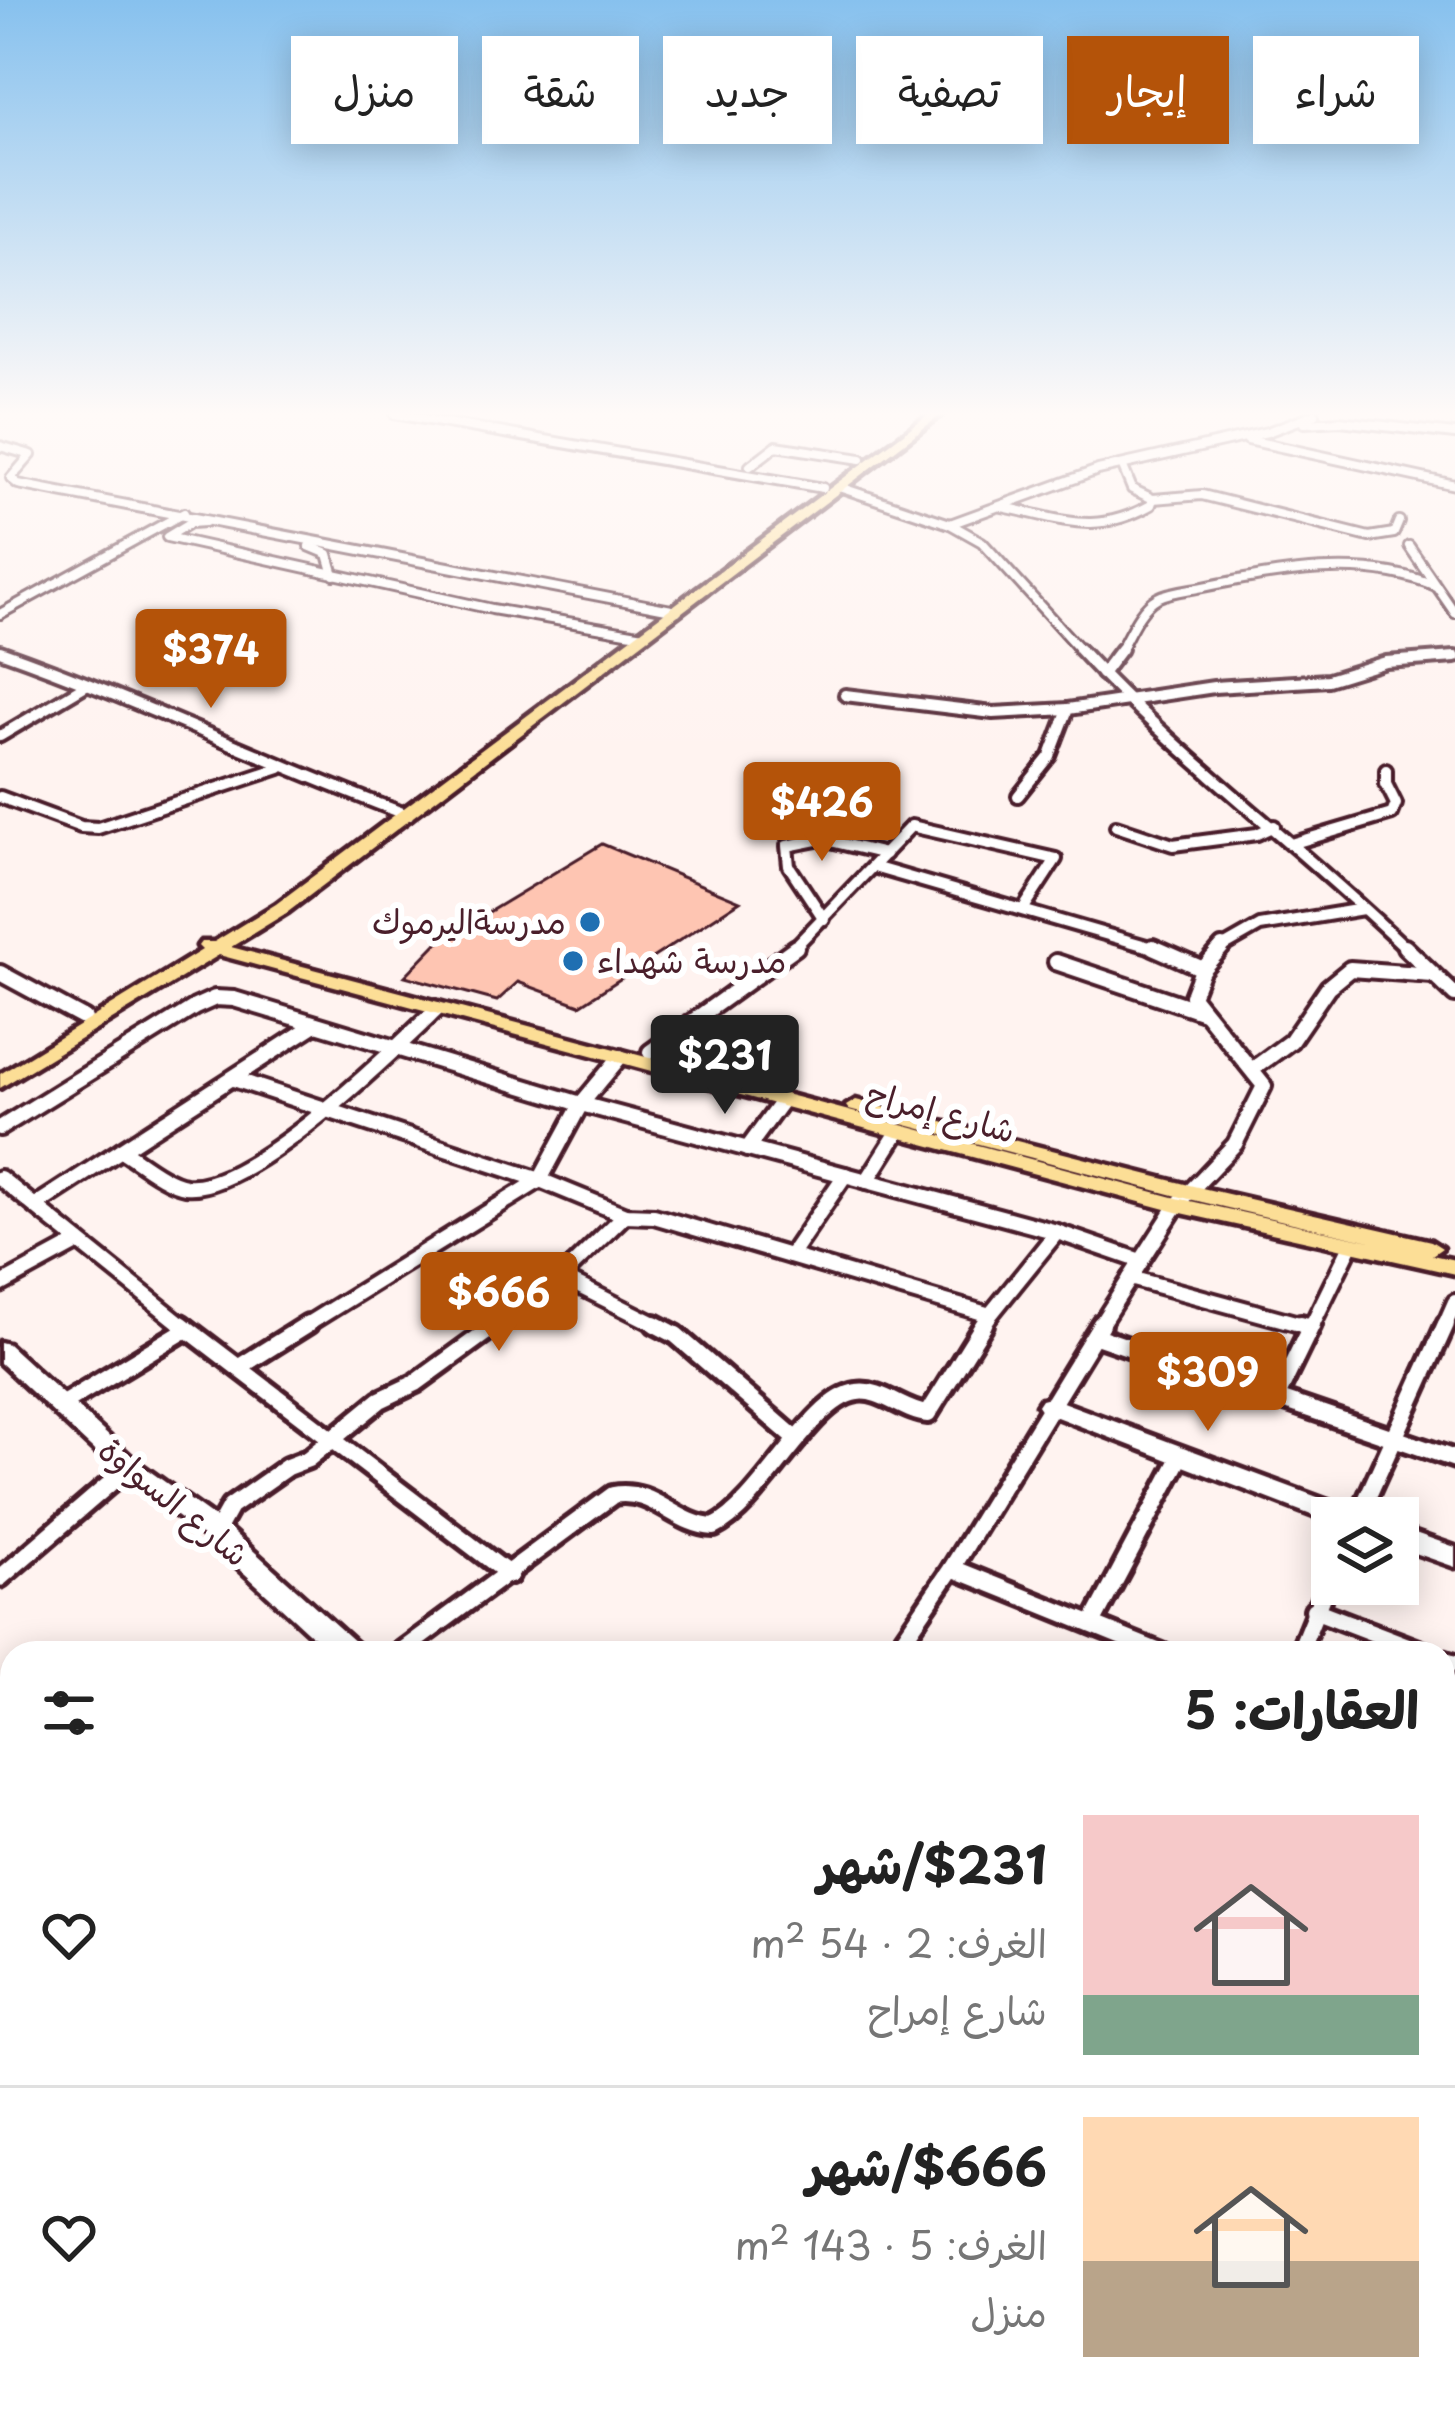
<!DOCTYPE html>
<html lang="ar">
<meta charset="utf-8">
<style>
:root{--surface:#fff;--page:#f2f2f2;--text:#222;--muted:#767676;--line:#e0e0e0;--accent:#b45309}
body{margin:0;font-family:"Playpen Sans","Playpen Sans Arabic",sans-serif;background:var(--page);color:var(--text);direction:rtl;height:100vh;display:flex;flex-direction:column;font-size:45px;white-space:nowrap}
*{box-sizing:border-box;margin:0}
p{font-size:39px;color:var(--muted)}
.icon{flex:none;width:66px;height:66px;fill:none;stroke:currentColor;stroke-width:2;stroke-linecap:round;stroke-linejoin:round}
.map{position:relative;flex:1;overflow:hidden;direction:ltr}
.details{position:absolute;left:0px;top:1641px;width:1455px;height:768px;display:flex;flex-direction:column;background:var(--surface);border-radius:36px 36px 0 0;box-shadow:0 6px 30px #0003;direction:rtl}
.details>*{flex:none}
.top-card{position:absolute;left:36px;top:36px;width:1383px;height:108px;direction:rtl;display:flex;gap:24px}
.fabs{position:absolute;left:1311px;top:1497px;display:grid;gap:24px}
.fabs a{display:grid;place-items:center;width:108px;height:108px;border-radius:0px;background:var(--surface);box-shadow:0 6px 30px #0003;font-size:60px}
.price{position:absolute;translate:-50% -102px;padding:0 27px;border-radius:12px;background:var(--accent);color:#fff;font-size:39px;line-height:78px;filter:drop-shadow(0 3px 6px #0008)}
.price::after{content:'';position:absolute;left:50%;top:72px;width:36px;height:27px;margin-left:-18px;background:inherit;clip-path:polygon(0 0,100% 0,50% 100%)}
.price.active{background:#222;color:#fff}
ul{padding:0;list-style:none}
li{display:flex;align-items:center;gap:36px;height:300px;padding:0 36px}
li+li{border-top:3px solid var(--line)}
li span{display:grid;place-items:center;flex:none;width:336px;height:240px;border-radius:0px;color:#555}
li>.icon{margin-inline-start:auto}
span .icon{width:144px;height:144px;fill:#fffc;stroke-width:1}
li b{font-size:51px}
h2{display:flex;justify-content:space-between;align-items:center;height:144px;padding:0 36px;font-size:51px}
.tag{padding:0 42px;border-radius:0px;background:var(--surface);box-shadow:0 6px 30px #0003;font-size:42px;line-height:108px}
.tag.active{background:var(--accent);color:#fff}
.map>svg:first-child{display:block}
.built{fill:#ffe5dd}
.building{fill:#fec5b2;stroke:#4a1f2b;stroke-width:3}
.lines{fill:none;stroke-linecap:round;stroke-linejoin:round}
.street-far4-casing{stroke:#4a1f2b;stroke-width:14}
.street-far3-casing{stroke:#4a1f2b;stroke-width:18}
.street-far2-casing{stroke:#4a1f2b;stroke-width:22}
.street-far1-casing{stroke:#4a1f2b;stroke-width:26}
.street-casing{stroke:#4a1f2b;stroke-width:30}
.secondary-casing{stroke:#4a1f2b;stroke-width:9}
.primary-casing{stroke:#4a1f2b;stroke-width:9}
.street-far4{stroke:#fff;stroke-width:8}
.street-far3{stroke:#fff;stroke-width:10}
.street-far2{stroke:#fff;stroke-width:14}
.street-far1{stroke:#fff;stroke-width:16}
.street{stroke:#fff;stroke-width:21}
.secondary{fill:#fff;fill-rule:evenodd}
.primary{fill:#fcde96;fill-rule:evenodd}
.poi-dot{fill:#1f6fb2;stroke:#fff;stroke-width:4.5}
.labels{text-anchor:middle;stroke-width:12;stroke-linejoin:round;paint-order:stroke}
.poi-label{font-size:33px;fill:#4a1f2b;stroke:#fff;text-anchor:end}
.street-label{font-size:33px;fill:#4a1f2b;stroke:#fff}
</style>
<div class="map">
<svg width="1455" height="2409" viewBox="0 0 1455 2409">
<rect width="100%" height="100%" fill="#fff3f0"/>
<filter id="ink" filterUnits="userSpaceOnUse"><feTurbulence type="fractalNoise" baseFrequency=".00833" numOctaves="2"/><feDisplacementMap in="SourceGraphic" scale="24" xChannelSelector="R" yChannelSelector="G"/><feConvolveMatrix kernelMatrix="1 2 1 2 8 2 1 2 1" color-interpolation-filters="sRGB"/></filter>
<g filter="url(#ink)">
<!-- built -->
<path class="built" d="M1443,1790L1455,1795V2000L1443,1994Z"/>
<!-- building -->
<path class="building" d="M602,844L740,901L580,1005L518,982L497,1001L405,976L437,943Z"/>
<g class="lines">
<!-- street-far4 casing -->
<g class="street-far4-casing">
<g id="street-far4">
<path d="M395,414L823,488"/>
<path d="M1304,423L1340,421L1455,434"/>
<path d="M1248,440L1455,485"/>
<path d="M0,446L31,455L11,478L18,484L677,611"/>
<path d="M750,466L776,446L861,459"/>
<path d="M1123,467L1132,489L1153,499L1202,495L1369,537L1394,533L1399,521"/>
<path d="M839,487L950,524L982,542L1082,652"/>
<path d="M1002,507C1064,519 1093,537 1151,505L1153,499"/>
<path d="M205,522L190,523L167,537L492,609L644,635"/>
<path d="M950,524L1098,470L1267,432L1315,414"/>
<path d="M309,546L328,554L334,575"/>
<path d="M1409,546L1455,613"/>
<path d="M0,614L184,513"/>
<path d="M1119,652C1129,635 1139,608 1157,598C1170,591 1189,590 1203,587C1278,572 1364,555 1436,586"/>
</g>
</g>
<!-- street-far3 casing -->
<g class="street-far3-casing">
<g id="street-far3">
<path d="M1079,649C1179,758 1302,847 1408,950"/>
<path d="M0,651C139,700 270,764 408,815"/>
<path d="M1102,674L1121,649"/>
<path d="M845,695L993,713L1068,709"/>
<path d="M0,736L86,685"/>
<path d="M1018,796L1050,756L1068,709L1214,687L1328,680L1386,662L1455,657"/>
<path d="M0,797L81,827L98,828L280,768"/>
<path d="M1116,826L1173,845L1257,834L1274,826"/>
<path d="M1294,843L1392,814L1396,804L1386,784V770"/>
<path d="M877,868L1160,950"/>
<path d="M824,919L789,866L787,846L822,839L885,854"/>
<path d="M792,950L911,826L1056,859L1024,908"/>
<path d="M1218,950L1260,926L1363,909"/>
</g>
</g>
<!-- street-far2 casing -->
<g class="street-far2-casing">
<g id="street-far2">
<path d="M1153,947L1203,969"/>
<path d="M1405,947L1455,995"/>
<path d="M1056,962L1204,1012"/>
<path d="M0,973L85,1019"/>
<path d="M650,1052L796,947"/>
<path d="M1253,1069L1291,1041L1328,987L1350,969L1433,975"/>
<path d="M234,1079L540,1180L625,1215L654,1216L990,1315L1057,1232"/>
<path d="M0,1128L195,1007L215,998L234,999L581,1104L1057,1232L1141,1261"/>
<path d="M747,1149L782,1101"/>
<path d="M121,1150C139,1161 165,1183 185,1186C248,1194 391,1053 437,1009"/>
<path d="M0,1178L185,1327"/>
<path d="M867,1181L898,1132"/>
<path d="M36,1205L314,1025"/>
<path d="M790,1256L845,1175"/>
<path d="M561,1277L661,1327"/>
<path d="M1130,1278L1310,1327"/>
<path d="M0,1285L79,1242"/>
<path d="M303,1327L540,1180L581,1104L620,1057"/>
<path d="M493,1327L561,1277L625,1215"/>
<path d="M982,1327L990,1315"/>
<path d="M1099,1327L1177,1205L1235,1144L1264,1086L1192,996L1202,970L1222,947"/>
<path d="M1311,1327L1350,1247"/>
<path d="M1444,1327L1455,1302"/>
</g>
</g>
<!-- street-far1 casing -->
<g class="street-far1-casing">
<g id="street-far1">
<path d="M181,1324L510,1575"/>
<path d="M655,1324L676,1335L795,1438"/>
<path d="M1301,1324L1310,1327"/>
<path d="M1096,1336L1455,1459"/>
<path d="M241,1366L308,1324"/>
<path d="M1277,1396L1312,1324"/>
<path d="M61,1405L187,1329"/>
<path d="M1358,1518L1446,1324"/>
<path d="M216,1532L230,1507L287,1467L308,1459L380,1400L416,1383L497,1324"/>
<path d="M952,1568L1162,1653"/>
<path d="M0,1578L128,1468"/>
<path d="M1314,1610L1426,1653"/>
<path d="M1092,1624L1181,1456"/>
<path d="M399,1653L613,1495C653,1487 675,1525 714,1527C762,1504 811,1398 857,1392C881,1388 904,1412 928,1414L984,1324"/>
<path d="M894,1653L952,1568L1101,1324"/>
<path d="M1299,1653L1332,1572"/>
<path d="M1443,1660L1455,1664"/>
<path d="M1443,1776L1455,1782"/>
</g>
</g>
<!-- street casing -->
<g class="street-casing">
<g id="street">
<path d="M0,1911L12,1916"/>
<path d="M1443,2009L1455,2014"/>
<path d="M0,2026L12,2016"/>
<path d="M1443,2215L1455,2222"/>
<path d="M750,2397L766,2409"/>
<path d="M943,2397L962,2409"/>
<path d="M72,2409L89,2397"/>
<path d="M434,2409L442,2397"/>
<path d="M630,2409L637,2397"/>
<path d="M1049,2409L1054,2397"/>
</g>
</g>
<!-- secondary casing -->
<g class="secondary-casing">
<g id="secondary">
<path d="M0,1342L8,1344L137,1462L225,1525L358,1645L362,1653H331L207,1539L119,1474L0,1363Z"/>
<path d="M1049,1397L1355,1511L1358,1518H1332V1523L1041,1411L1037,1405L1041,1399Z"/>
<path d="M1398,1527L1455,1547V1567L1398,1547Z"/>
<path d="M1243,2397H1291L1296,2409H1248Z"/>
</g>
</g>
<!-- primary casing -->
<g class="primary-casing">
<path id="primary" d="M929,414H942L288,912L231,947L1177,1198L1375,1242L1189,1199L849,1110L846,1106L856,1100L1189,1185L1431,1241L1442,1248L1432,1255L1455,1260V1274L1177,1212L219,955L0,1088V1074L202,950L198,946L201,942H214L276,904Z"/>
</g>
<!-- street-far4 -->
<use href="#street-far4" class="street-far4"/>
<!-- street-far3 -->
<use href="#street-far3" class="street-far3"/>
<!-- street-far2 -->
<use href="#street-far2" class="street-far2"/>
<!-- street-far1 -->
<use href="#street-far1" class="street-far1"/>
<!-- street -->
<use href="#street" class="street"/>
<!-- secondary -->
<use href="#secondary" class="secondary"/>
<!-- primary -->
<use href="#primary" class="primary"/>
</g>
</g>
<!-- sky -->
<linearGradient id="sky" x2="0" y2="1"><stop stop-color="#87c1ee"/><stop offset="0.55" stop-color="#fffaf8"/><stop offset="1" stop-color="#fffaf8" stop-opacity="0"/></linearGradient>
<rect width="1455" height="752" fill="url(#sky)"/>
<!-- markers -->
<g class="poi-dot">
<circle cx="590" cy="922" r="12"/>
<circle cx="573" cy="961" r="12"/>
</g>
<g class="labels">
<!-- poi labels -->
<g class="poi-label">
<text x="566" y="934">مدرسةاليرموك</text>
<text x="597" y="973" text-anchor="start">مدرسة شهداء</text>
</g>
<!-- street labels -->
<g class="street-label">
<text transform="translate(941 1112) rotate(15)" y="12">شارع إمراح</text>
<text transform="translate(174 1502) rotate(39)" y="12">شارع السواوة</text>
</g>
</g>
</svg>
<div class="fabs">
<a><svg class="icon" aria-label="layers" viewBox="0 0 24 24"><path d="M12 4l9 5-9 5-9-5zM3 14l9 5 9-5"/></svg></a>
</div>
<b class="price" style="left:211px;top:711px">$374</b>
<b class="price" style="left:822px;top:864px">$426</b>
<b class="price active" style="left:725px;top:1117px">$231</b>
<b class="price" style="left:499px;top:1354px">$666</b>
<b class="price" style="left:1208px;top:1434px">$309</b>
<div class="top-card">
<a class="tag">شراء</a>
<a class="tag active">إيجار</a>
<a class="tag">تصفية</a>
<a class="tag">جديد</a>
<a class="tag">شقة</a>
<a class="tag">منزل</a>
</div>
<section class="details">
<h2>العقارات: 5<svg class="icon" aria-label="filters" viewBox="0 0 24 24"><path d="M4 7h16M4 17h16"/><circle cx="9" cy="7" r="2"/><circle cx="15" cy="17" r="2"/></svg></h2>
<ul>
<li><span style="background:linear-gradient(#f6c9c9 75%,#7fa58c 0)"><svg class="icon" aria-label="home" viewBox="0 0 24 24"><path d="M3 11l9-7 9 7M6 9v11h12V9"/></svg></span><div><b>$231/شهر</b><p>الغرف: 2 · 54 m²</p><p>شارع إمراح</p></div><svg class="icon" aria-label="heart" viewBox="0 0 24 24"><path d="M12 20l-8-8c-3-5 5-10 8-4 3-6 11-1 8 4z"/></svg></li>
<li><span style="background:linear-gradient(#ffd9b3 60%,#b9a48a 0)"><svg class="icon" aria-label="home" viewBox="0 0 24 24"><path d="M3 11l9-7 9 7M6 9v11h12V9"/></svg></span><div><b>$666/شهر</b><p>الغرف: 5 · 143 m²</p><p>منزل</p></div><svg class="icon" aria-label="heart" viewBox="0 0 24 24"><path d="M12 20l-8-8c-3-5 5-10 8-4 3-6 11-1 8 4z"/></svg></li>
</ul>
</section>
</div>
